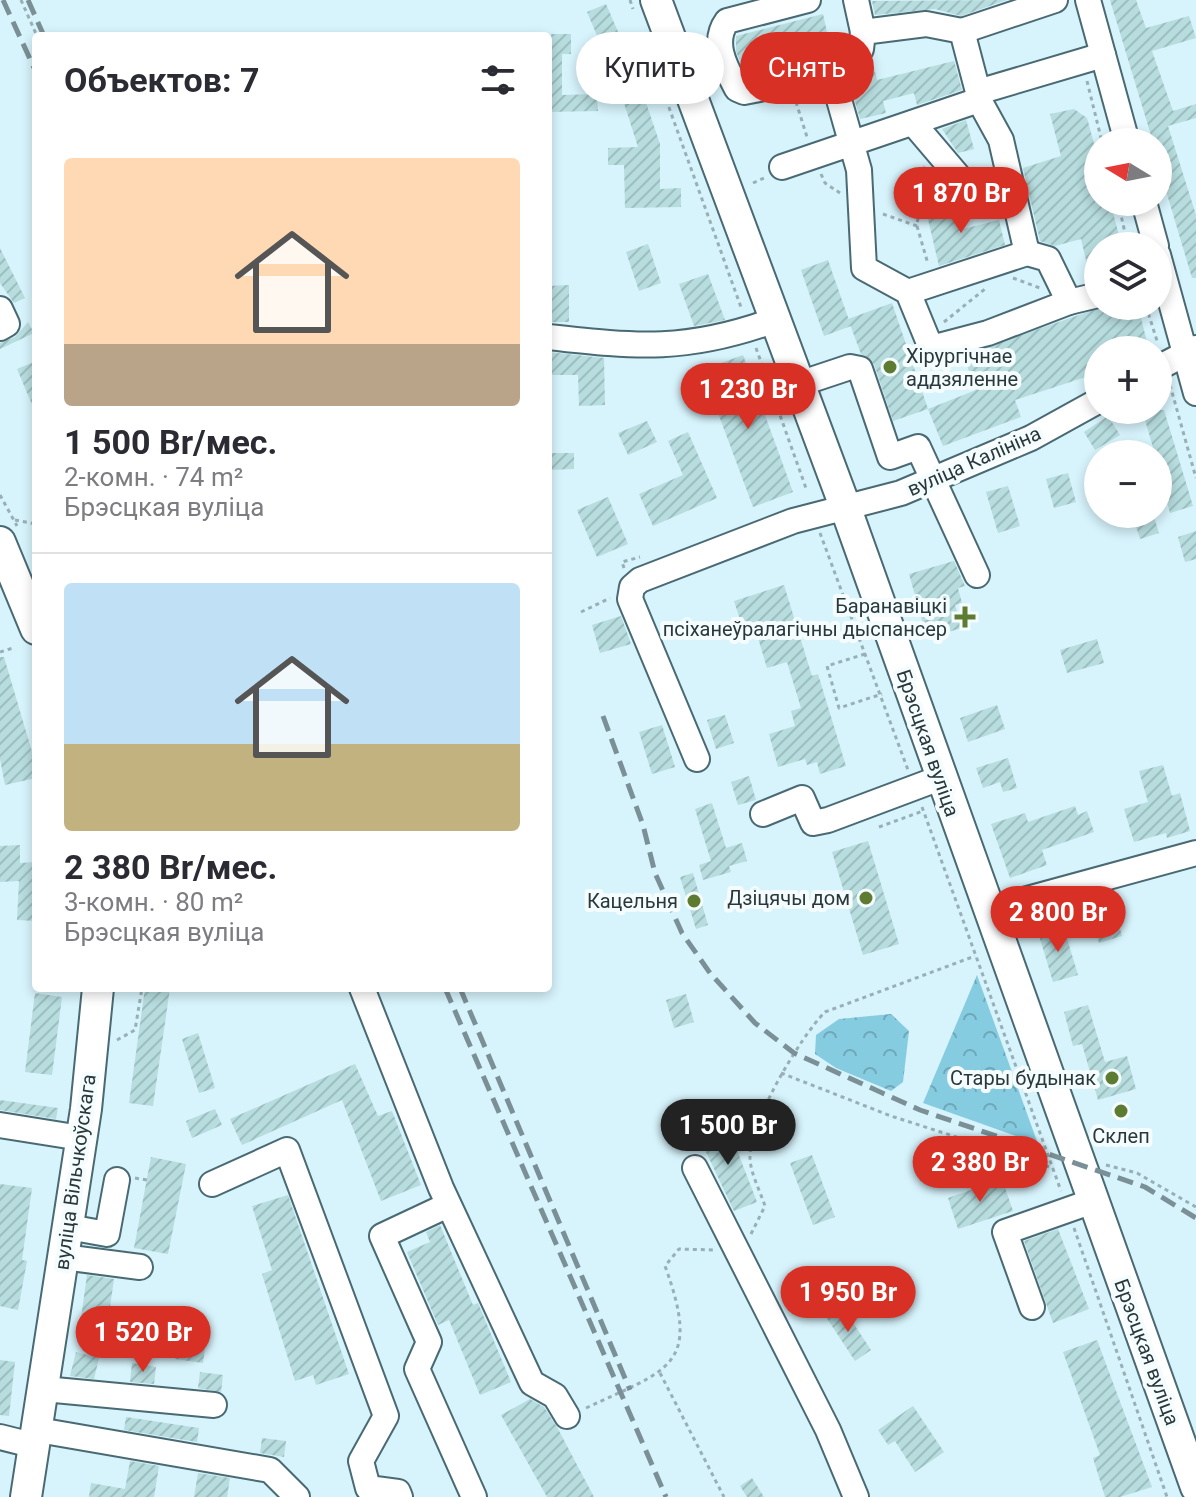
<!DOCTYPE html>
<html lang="ru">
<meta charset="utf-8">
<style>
:root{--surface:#fff;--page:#f2f2f3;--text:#2b2b33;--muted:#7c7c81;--line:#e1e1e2;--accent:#d93025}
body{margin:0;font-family:Roboto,sans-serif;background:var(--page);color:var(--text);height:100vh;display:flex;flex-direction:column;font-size:30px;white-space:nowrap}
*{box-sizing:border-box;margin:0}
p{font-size:26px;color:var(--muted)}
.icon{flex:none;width:44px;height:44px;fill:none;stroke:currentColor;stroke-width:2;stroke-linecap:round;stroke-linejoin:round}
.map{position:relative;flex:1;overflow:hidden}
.side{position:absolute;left:32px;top:32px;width:520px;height:960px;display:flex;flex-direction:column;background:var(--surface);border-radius:8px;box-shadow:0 4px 12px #0003}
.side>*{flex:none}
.top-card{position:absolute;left:576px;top:32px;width:500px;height:72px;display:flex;gap:16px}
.needle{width:52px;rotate:280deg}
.buttons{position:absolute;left:1084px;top:128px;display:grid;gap:16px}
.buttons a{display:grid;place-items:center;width:88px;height:88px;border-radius:50%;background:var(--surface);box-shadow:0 4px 12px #0003;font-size:40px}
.price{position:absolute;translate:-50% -68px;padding:0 18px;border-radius:28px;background:var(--accent);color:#fff;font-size:26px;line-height:52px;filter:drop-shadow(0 2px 4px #0008)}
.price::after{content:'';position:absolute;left:50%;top:48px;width:24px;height:18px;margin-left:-12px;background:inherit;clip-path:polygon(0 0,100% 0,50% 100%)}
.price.current{background:#222;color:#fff}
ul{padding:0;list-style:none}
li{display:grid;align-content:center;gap:16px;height:424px;padding:0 32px}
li+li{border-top:2px solid var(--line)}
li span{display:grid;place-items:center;height:248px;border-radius:8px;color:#555}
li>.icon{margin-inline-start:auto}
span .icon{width:144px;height:144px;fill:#fffc;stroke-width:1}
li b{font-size:34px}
h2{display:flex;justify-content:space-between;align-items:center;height:96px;padding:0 32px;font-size:34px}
.tag{padding:0 28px;border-radius:36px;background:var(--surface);box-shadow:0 4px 12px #0003;font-size:28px;line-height:72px}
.tag.current{background:var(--accent);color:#fff}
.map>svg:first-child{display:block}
.forest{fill:url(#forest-crowns)}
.building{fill:url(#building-hatch)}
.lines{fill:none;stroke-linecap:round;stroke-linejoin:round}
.minor-casing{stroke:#4a6a73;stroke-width:28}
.major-casing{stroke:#4a6a73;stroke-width:34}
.path{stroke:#98afb6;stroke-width:3;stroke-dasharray:4 4;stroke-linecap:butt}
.minor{stroke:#fff;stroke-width:24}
.major{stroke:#fff;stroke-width:30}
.rail{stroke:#7b9096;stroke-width:5;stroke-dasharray:16 8;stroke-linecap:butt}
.poi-dot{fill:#5e7c31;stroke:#f5fcfe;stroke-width:3}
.labels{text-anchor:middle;stroke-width:8;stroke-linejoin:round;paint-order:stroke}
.poi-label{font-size:20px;fill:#2a383c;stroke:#f5fcfe;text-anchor:end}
.street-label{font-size:20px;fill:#2a383c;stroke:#f5fcfe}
</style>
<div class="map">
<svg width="1196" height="1497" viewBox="0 0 1196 1497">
<defs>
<pattern id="forest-crowns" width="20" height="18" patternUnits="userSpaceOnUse" patternTransform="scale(2)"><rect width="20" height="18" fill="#86cce1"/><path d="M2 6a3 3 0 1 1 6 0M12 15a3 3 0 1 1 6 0" fill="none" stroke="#6ea7b8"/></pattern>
<pattern id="building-hatch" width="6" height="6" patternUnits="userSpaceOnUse" patternTransform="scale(2)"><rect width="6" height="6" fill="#b7dddf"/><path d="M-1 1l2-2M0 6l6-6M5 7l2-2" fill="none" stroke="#9ebec0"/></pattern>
</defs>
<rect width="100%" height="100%" fill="#d7f3fc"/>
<!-- forest -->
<g class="forest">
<path d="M977,975L1038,1144L923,1103Z"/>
<path d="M891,1014L909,1031L903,1082L891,1091L836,1068L815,1054L816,1035L839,1019Z"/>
</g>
<!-- building -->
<g class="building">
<path d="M1007,0L961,16L935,9L875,15L872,1Z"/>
<path d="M1110,0H1136L1146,28L1189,16L1196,38L1152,51L1173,111L1196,104V118L1168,126L1196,215V278H1192L1158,164V142H1153Z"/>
<path d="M606,4L626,50L607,59L587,12Z"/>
<path d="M823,14L832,55L747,76L736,52V36Z"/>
<path d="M548,34H571V54H562V95L597,94L598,111L548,112Z"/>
<path d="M954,61L962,90L917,105L914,93L883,101L886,113L860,119L849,80L859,71L874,67L877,80Z"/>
<path d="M642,91L660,144V189L681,188V207L625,208L624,165H608V148L638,147L622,97Z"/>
<path d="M1074,109L1087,118L1098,158V202H1110L1122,246H1098V282L1091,281L1081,239L1055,246L1040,241L1023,168L1061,156L1050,114Z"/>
<path d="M966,120L974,149L958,153L942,129Z"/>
<path d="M956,203L963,229L999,220L1005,245L939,266L926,211Z"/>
<path d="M648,244L661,283L639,291L626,252Z"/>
<path d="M0,248L25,298L14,303L0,283Z"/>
<path d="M828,260L851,326L824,336L801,270Z"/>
<path d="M708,274L725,320L694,326L679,284Z"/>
<path d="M569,285V322H548V286Z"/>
<path d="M892,303L928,409L893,421L874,364L861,354L848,319Z"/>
<path d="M1105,306H1138L1149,350H1098V373L1015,400L1021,417L943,446L928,409L976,390L963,355Z"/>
<path d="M28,322L34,333L0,349V343L15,337Z"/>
<path d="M548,352L604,358L605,405L579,406L578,375H548Z"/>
<path d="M743,355L793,492L753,507L702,370Z"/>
<path d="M36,361V414L17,369Z"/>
<path d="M1142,410H1164L1193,506L1170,513L1158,469V454H1155Z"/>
<path d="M1108,416L1120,435L1095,450L1084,432Z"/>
<path d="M647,421L657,442L628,455L618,433Z"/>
<path d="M688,432L717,498L653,526L639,494L683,475L668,441Z"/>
<path d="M548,453H574V469L548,470Z"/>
<path d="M1068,473L1076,502L1054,508L1046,479Z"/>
<path d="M1008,486L1020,526L998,533L986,492Z"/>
<path d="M608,497L628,544L597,557L577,510Z"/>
<path d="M1132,514H1153L1159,533L1140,539Z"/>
<path d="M1196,531V559L1185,562L1178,537Z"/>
<path d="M954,561L965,586L958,588L962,603L955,605L962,628L927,638L909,574Z"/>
<path d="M784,585L812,676L818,674L846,766L820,774L817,762L807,765L805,759L778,767L769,734L795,726L791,711L801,708L787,662L767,668L755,628L744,632L734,601Z"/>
<path d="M621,616L631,644L600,653L592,625Z"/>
<path d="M1097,639L1104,663L1067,673L1060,650Z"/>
<path d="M0,657H4L33,755L36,754V778L5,785L0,759Z"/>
<path d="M997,705L1005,729L968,742L960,718Z"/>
<path d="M725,715L734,743L716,749L707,720Z"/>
<path d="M662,725L675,767L652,774L639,732Z"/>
<path d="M1008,758L1017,788L1003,792L1000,782L983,788L976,768Z"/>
<path d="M1163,765L1172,796L1180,793L1190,831L1167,838L1166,833L1134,842L1124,809L1148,802L1139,771Z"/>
<path d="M749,776L756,800L738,805L731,782Z"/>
<path d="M712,803L726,848L742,843L747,861L729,866L731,872L703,880L699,865L711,861L695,809Z"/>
<path d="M1075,806L1078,815L1087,811L1094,832L1042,850L1047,865L1010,878L991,824L1025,813L1028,822Z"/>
<path d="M868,841L899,944L863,955L832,852Z"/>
<path d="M20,845V863L36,862V921L17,920L19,881L0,882V846Z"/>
<path d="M693,873L708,925L696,929L680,877Z"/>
<path d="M1114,907L1122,936L1099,943L1091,914Z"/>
<path d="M1063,925L1078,975L1053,982L1038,932Z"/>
<path d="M145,988H170L153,1106L129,1103Z"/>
<path d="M35,993L62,997L52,1075L25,1072Z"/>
<path d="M686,994L694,1022L674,1028L666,1000Z"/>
<path d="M1088,1005L1105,1062L1127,1056L1136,1089L1098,1100L1082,1044L1073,1046L1064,1012Z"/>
<path d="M198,1033L215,1088L199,1093L182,1039Z"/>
<path d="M355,1064L378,1116L392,1111L421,1185L381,1201L342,1100L242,1145L230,1119Z"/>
<path d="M0,1100L58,1108L56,1119L0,1110Z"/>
<path d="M215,1109L222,1125L192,1138L186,1121Z"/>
<path d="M727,1124L757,1202L734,1211L698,1135Z"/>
<path d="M812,1155L835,1217L813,1225L790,1163Z"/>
<path d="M151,1157L186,1164L168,1254L134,1248Z"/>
<path d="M1002,1179L1013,1211L958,1229L948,1198Z"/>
<path d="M0,1184L32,1188L22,1260L27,1261L18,1310L0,1306Z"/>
<path d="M288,1195L349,1374L316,1385L313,1375L295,1381L262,1274L272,1270L252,1206Z"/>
<path d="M440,1225L473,1305L478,1303L511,1382L480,1395L449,1320L438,1325L407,1252L430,1242L426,1232Z"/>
<path d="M1058,1229L1089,1309L1053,1323L1024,1241Z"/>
<path d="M87,1275L114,1279L107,1328L80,1325Z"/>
<path d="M842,1306L871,1350L855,1361L826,1317Z"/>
<path d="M149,1309L182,1313L179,1334L147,1330Z"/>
<path d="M178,1336L206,1340L203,1363L175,1359Z"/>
<path d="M1097,1340L1152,1487L1120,1497H1105L1093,1458L1100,1455L1063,1352Z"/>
<path d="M76,1352L99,1358L94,1379L70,1376Z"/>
<path d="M0,1360L15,1362L9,1416L0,1415Z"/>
<path d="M132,1363L156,1367L154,1384L130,1382Z"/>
<path d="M200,1372L223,1375L221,1392L198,1388Z"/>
<path d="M530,1399L544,1407L557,1427L594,1497H547L501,1415Z"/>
<path d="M913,1406L944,1452L915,1472L895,1441L888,1445L878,1430Z"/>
<path d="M126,1417L199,1428L197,1442L124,1430Z"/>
<path d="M262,1438L286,1441L284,1457L260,1453Z"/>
<path d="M130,1461L159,1466L154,1497H89L91,1483L125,1489Z"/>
<path d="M198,1473L230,1478L227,1497H194Z"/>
<path d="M752,1478L764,1497H747L740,1486Z"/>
</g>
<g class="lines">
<!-- minor casing -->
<g class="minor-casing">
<g id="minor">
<path d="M808,0L727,21C711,43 726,68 737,89L744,92L832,75L861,49L863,32L926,24L962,31L978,92L1103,55"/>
<path d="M856,0L863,32"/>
<path d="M1088,0L1127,142"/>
<path d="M962,31L1055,0"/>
<path d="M832,75L859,170L864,268L908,292L931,348L988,333L1069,302L1048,259L1027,253L908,292"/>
<path d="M979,100L1001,140L1027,253"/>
<path d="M913,123L970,190"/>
<path d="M782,167L979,100L978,92"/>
<path d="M1144,202L1156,246"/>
<path d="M1158,255L1196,393"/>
<path d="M1069,302L1094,296"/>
<path d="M0,309L7,324L0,328"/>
<path d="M548,337C638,347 687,352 775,320"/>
<path d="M1158,368L1196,348"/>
<path d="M799,384L850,367L860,369L890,457L918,447L977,575"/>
<path d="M697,759L630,599L632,587L640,580L793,521L901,493L1031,438L1098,401"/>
<path d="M763,814L802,798L813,823L828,820L940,778"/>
<path d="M987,910L1196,853"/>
<path d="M362,988L441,1188L532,1383L555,1396L567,1416"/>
<path d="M0,1125L81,1138"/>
<path d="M695,1168L828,1430L856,1497"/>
<path d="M212,1184L287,1150L386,1416L361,1461L368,1488L398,1492L400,1497"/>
<path d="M448,1205L382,1236L429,1342L417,1369L474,1497"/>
<path d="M68,1227L107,1234L117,1180"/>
<path d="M63,1257L140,1267"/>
<path d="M1032,1307L1005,1232L1093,1201"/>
<path d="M44,1389L214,1405"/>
<path d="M38,1430L270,1470L297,1497"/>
<path d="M0,1437L36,1446"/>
</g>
</g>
<!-- major casing -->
<g class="major-casing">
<g id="major">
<path d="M656,0L846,509L1196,1487"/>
<path d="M0,542L36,629"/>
<path d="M26,1497L86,1109L98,988"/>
</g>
</g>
<!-- path -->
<g class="path">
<path d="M21,0L37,36"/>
<path d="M630,0L633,9"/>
<path d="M658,77L742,310"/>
<path d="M1087,81L1102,142"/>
<path d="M796,102L807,137"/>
<path d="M821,174L825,183L840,193"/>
<path d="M753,183L764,178"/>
<path d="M1118,202L1128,246"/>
<path d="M883,214L917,226L924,166"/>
<path d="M917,226L928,264"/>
<path d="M1013,278L1040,288"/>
<path d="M1146,306L1158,344"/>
<path d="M944,322L985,289"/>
<path d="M756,348L807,491"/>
<path d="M1170,385L1196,478"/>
<path d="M0,495L17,526"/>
<path d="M15,520L36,524"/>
<path d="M820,533L908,770"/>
<path d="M624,568L622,562L640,557"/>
<path d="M581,612L610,598"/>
<path d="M0,652L13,648"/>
<path d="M865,654L827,666L839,708L882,694"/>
<path d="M922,807L1061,1191"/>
<path d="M879,827L923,811"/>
<path d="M117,1040L135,1030L142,988"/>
<path d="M781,1073L891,1116L1053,1168"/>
<path d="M1106,1165L1137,1173L1196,1207"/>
<path d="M135,1178L147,1180"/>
<path d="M1074,1228L1167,1497"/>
<path d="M751,1234L765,1206C760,1191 751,1174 750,1159C748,1124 801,1036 825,1012L975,956"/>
<path d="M660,1373L724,1497"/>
<path d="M586,1408C669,1369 702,1367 665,1266L679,1249L714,1250"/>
</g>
<!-- minor -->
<use href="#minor" class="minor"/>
<!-- major -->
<use href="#major" class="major"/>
<!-- rail -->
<g class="rail">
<path d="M3,0L36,72"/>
<path d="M28,0L44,36"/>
<path d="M603,716L643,825L655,873L682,933L710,973L755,1023L794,1053L920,1110L1145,1187L1196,1218"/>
<path d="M445,988L666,1497"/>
<path d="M460,988L630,1390"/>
</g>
</g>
<!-- markers -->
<g class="poi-dot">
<circle cx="890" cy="367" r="8"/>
<path d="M961 605h8v8h8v8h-8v8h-8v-8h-8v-8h8z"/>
<circle cx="866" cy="898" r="8"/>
<circle cx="694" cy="901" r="8"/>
<circle cx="1112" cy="1078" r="8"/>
<circle cx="1121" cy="1111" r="8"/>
</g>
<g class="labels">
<!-- poi labels -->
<g class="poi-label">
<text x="906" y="363" text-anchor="start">Хірургічнае<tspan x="906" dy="23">аддзяленне</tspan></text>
<text x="947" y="613">Баранавіцкі<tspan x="947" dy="23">псіханеўралагічны дыспансер</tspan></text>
<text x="850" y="905">Дзіцячы дом</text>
<text x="678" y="908">Кацельня</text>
<text x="1096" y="1085">Стары будынак</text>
<text x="1121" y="1143" text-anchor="middle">Склеп</text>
</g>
<!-- street labels -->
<g class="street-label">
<text transform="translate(974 461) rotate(-24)" y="7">вуліца Калініна</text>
<text transform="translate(928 743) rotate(71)" y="7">Брэсцкая вуліца</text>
<text transform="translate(75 1172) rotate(-82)" y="7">вуліца Вільчкоўскага</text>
<text transform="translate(1147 1352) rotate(70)" y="7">Брэсцкая вуліца</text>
</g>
</g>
</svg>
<div class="buttons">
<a><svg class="needle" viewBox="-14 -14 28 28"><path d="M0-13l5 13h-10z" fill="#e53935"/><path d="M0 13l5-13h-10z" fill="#7c7c81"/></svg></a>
<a><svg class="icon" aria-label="layers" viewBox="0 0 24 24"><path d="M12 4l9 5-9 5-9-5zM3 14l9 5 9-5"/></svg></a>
<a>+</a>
<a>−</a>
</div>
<b class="price" style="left:961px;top:235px">1 870 Br</b>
<b class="price" style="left:748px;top:431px">1 230 Br</b>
<b class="price" style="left:1058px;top:954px">2 800 Br</b>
<b class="price current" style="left:728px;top:1167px">1 500 Br</b>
<b class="price" style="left:980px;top:1204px">2 380 Br</b>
<b class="price" style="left:848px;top:1334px">1 950 Br</b>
<b class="price" style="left:143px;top:1374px">1 520 Br</b>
<div class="top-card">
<a class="tag">Купить</a>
<a class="tag current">Снять</a>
</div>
<section class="side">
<h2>Объектов: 7<svg class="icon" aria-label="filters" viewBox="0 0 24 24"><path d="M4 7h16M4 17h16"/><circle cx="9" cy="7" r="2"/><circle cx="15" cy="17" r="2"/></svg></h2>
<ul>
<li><span style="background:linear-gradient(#ffd9b3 75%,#b9a48a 0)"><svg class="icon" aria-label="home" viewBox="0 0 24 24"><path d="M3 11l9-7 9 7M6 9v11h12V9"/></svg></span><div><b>1 500 Br/мес.</b><p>2-комн. · 74 m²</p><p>Брэсцкая вуліца</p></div></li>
<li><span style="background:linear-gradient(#bfe0f5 65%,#c2b280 0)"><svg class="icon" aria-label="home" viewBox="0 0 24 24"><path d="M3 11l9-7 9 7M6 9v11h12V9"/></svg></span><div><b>2 380 Br/мес.</b><p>3-комн. · 80 m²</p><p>Брэсцкая вуліца</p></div></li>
</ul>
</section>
</div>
